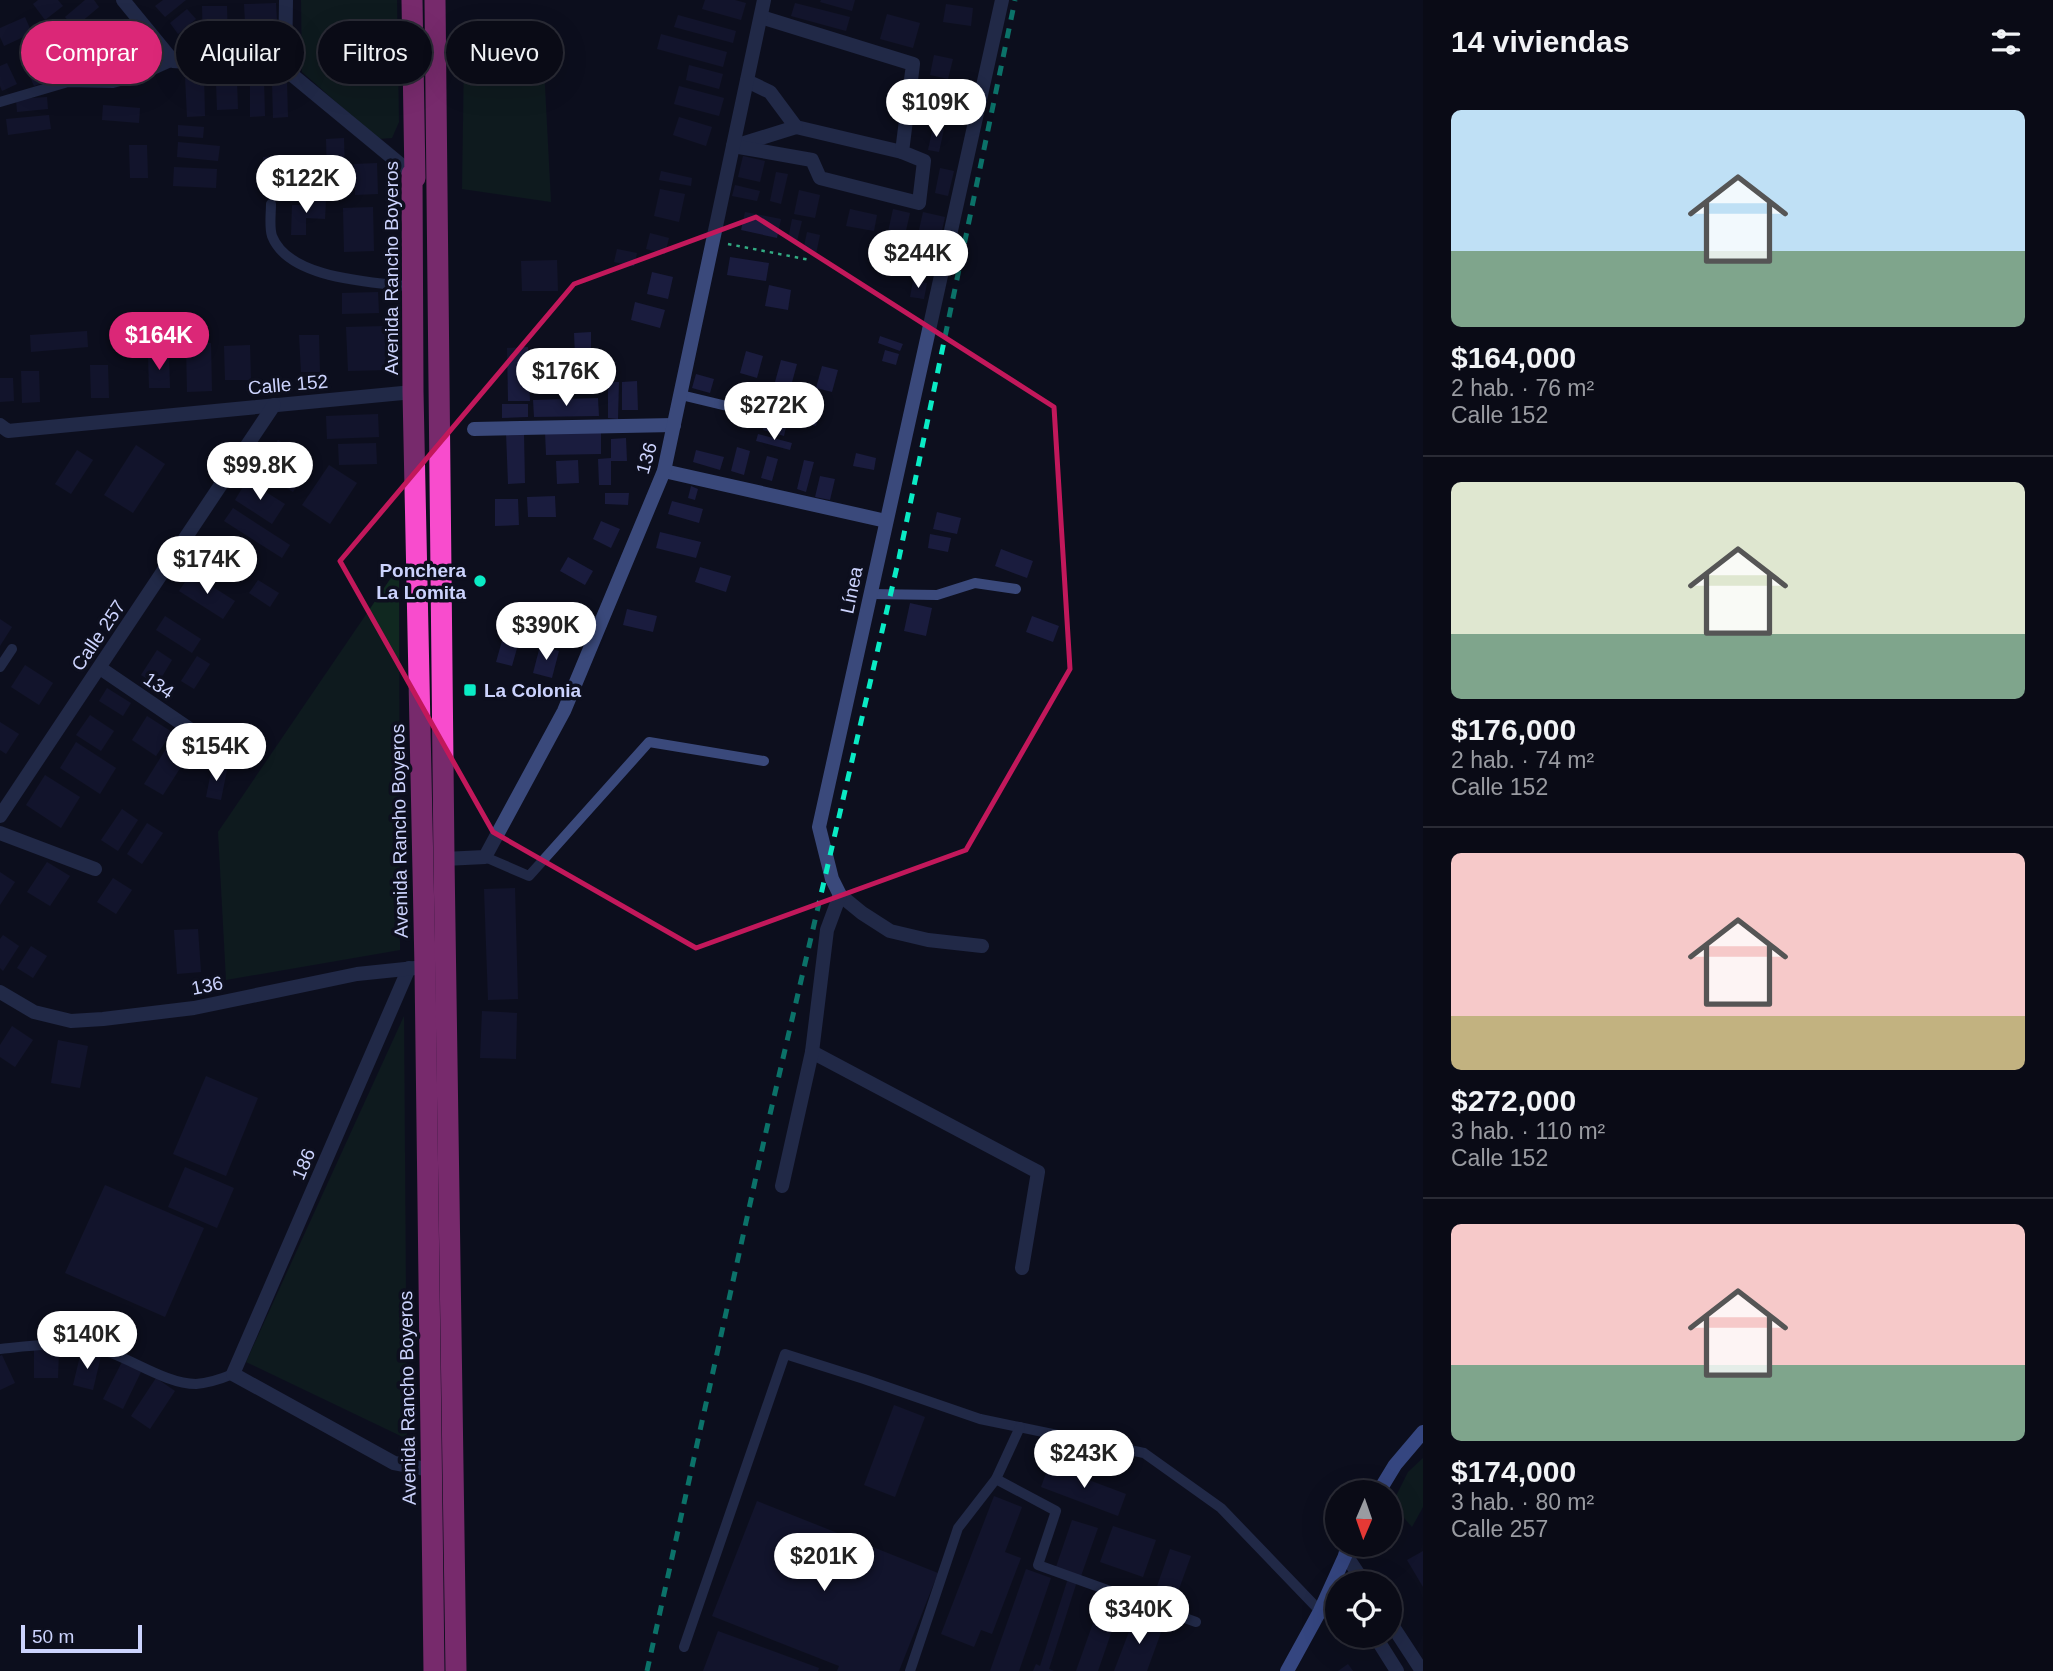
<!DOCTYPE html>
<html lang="es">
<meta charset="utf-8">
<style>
:root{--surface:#0a0b16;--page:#181923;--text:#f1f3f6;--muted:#999ba1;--line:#2a2b35;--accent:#db2777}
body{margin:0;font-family:Arial,sans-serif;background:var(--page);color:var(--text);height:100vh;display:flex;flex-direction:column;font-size:26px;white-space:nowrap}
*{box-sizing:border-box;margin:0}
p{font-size:23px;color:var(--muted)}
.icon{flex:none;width:38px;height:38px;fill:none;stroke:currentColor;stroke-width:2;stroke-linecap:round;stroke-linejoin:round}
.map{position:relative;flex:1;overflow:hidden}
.panel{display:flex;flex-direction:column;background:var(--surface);width:630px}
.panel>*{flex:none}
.guide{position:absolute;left:21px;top:21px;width:665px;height:63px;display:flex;gap:14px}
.needle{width:46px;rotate:182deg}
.tools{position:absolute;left:1325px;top:1480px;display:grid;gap:14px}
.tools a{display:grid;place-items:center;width:77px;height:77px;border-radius:50%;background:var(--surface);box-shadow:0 7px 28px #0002,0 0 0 2px var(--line);font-size:35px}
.scale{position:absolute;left:21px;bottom:18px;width:121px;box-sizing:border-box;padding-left:7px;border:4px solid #ccd3fd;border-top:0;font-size:19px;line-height:24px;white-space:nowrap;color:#ccd3fd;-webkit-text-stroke:5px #0d0f1e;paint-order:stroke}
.price{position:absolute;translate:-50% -60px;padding:0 16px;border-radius:24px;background:#fff;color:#222;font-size:23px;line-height:46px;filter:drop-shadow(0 2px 4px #0008)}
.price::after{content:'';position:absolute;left:50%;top:42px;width:21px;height:16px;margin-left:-10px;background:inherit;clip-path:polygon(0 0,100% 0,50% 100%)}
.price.selected{background:var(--accent);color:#fff}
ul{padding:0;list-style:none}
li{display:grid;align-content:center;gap:14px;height:371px;padding:0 28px}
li+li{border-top:2px solid var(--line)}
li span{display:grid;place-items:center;height:217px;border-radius:10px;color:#555}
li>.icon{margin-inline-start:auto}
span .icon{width:126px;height:126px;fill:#fffc;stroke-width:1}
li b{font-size:30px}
h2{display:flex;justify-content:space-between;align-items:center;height:84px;padding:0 28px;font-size:30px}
.tag{padding:0 24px;border-radius:32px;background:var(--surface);box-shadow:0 7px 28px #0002,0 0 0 2px var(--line);font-size:24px;line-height:63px}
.tag.selected{background:var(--accent);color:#fff}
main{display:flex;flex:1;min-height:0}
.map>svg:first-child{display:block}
.green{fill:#102820}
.building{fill:#1a1c3e}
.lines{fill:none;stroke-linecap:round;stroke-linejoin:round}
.path{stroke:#32ab83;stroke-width:2.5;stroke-dasharray:3.5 5;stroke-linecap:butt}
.lane{stroke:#3a497b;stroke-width:10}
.street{stroke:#3a497b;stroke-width:14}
.secondary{stroke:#678bf9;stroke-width:14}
.highway{stroke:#f84ccd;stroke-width:21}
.rail{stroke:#0aebc5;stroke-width:5;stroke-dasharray:10 9;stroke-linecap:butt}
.marked{fill:none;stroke:#c2185b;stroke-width:5;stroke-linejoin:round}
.poi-dot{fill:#0aebc5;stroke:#0d0f1e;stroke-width:2.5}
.labels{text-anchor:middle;stroke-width:7;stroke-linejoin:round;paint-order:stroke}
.street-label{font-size:19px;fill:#ccd3fd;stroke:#0d0f1e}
.poi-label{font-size:19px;font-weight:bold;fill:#ccd3fd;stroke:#0d0f1e;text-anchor:end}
</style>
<main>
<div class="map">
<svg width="1423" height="1671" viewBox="0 0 1423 1671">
<rect width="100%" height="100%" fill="#0d0f1e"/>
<!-- green -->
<g class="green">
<path d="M301,0H397L399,122L392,138L378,139L302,72Z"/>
<path d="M464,57L544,67L551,202L462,189Z"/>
<path d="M399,566L400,950L226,980L218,832Z"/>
<path d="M404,1016L407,1439L246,1362Z"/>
<path d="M1423,1458V1507L1412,1527L1392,1504L1408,1472Z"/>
</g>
<!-- building -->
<g class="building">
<path d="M38,0H58L63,6L45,20L33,4Z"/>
<path d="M85,0H94L99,7L74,28L65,17Z"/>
<path d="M163,0H186L165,17L155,6Z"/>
<path d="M705,0H735L746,3L741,20L702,9Z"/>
<path d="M821,0H855L852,11L820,2Z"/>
<path d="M276,3L277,21L245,22L244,4Z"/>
<path d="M795,3L850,17L846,31L791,16Z"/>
<path d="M946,4L973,8L971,26L943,22Z"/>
<path d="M202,6H227L228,45L203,46Z"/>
<path d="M187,9L196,19L178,34L170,23Z"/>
<path d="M887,14L920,23L913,48L880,39Z"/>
<path d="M678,15L736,31L733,43L674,27Z"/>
<path d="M25,17L32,33L4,46L0,37V28Z"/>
<path d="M120,20L132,34L105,57L92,43Z"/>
<path d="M661,34L727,52L723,67L657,49Z"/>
<path d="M934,55L953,59L948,79L930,75Z"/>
<path d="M7,63L17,84L2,91L0,86V66Z"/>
<path d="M55,65L59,77L34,86L29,74Z"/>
<path d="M689,65L723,74L719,89L686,80Z"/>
<path d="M204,75L205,116L187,117L185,76Z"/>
<path d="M250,80H264L265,116L250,117Z"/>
<path d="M237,81L238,109L217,110L216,82Z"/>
<path d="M272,82H287L288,117L273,118Z"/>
<path d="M679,86L724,98L719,116L674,104Z"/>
<path d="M47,97L48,109L17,112L16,99Z"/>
<path d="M103,105L140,108L139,123L102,120Z"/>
<path d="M49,115L51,129L8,135L6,119Z"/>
<path d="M679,117L712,127L706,146L673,135Z"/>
<path d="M178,125L204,127L203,138L178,136Z"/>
<path d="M933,127L944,129L939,152L928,150Z"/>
<path d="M344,138L345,174L327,175L326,139Z"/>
<path d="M178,142L220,146L218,161L177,157Z"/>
<path d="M129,145H147L148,178H130Z"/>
<path d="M280,156L281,177H263V157Z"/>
<path d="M743,156L765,161L760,182L738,177Z"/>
<path d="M377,163L378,194L355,195L354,164Z"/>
<path d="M174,167L217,169L216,188L173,186Z"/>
<path d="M940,168L954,171L948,196L935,193Z"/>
<path d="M661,171L692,178L691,186L659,180Z"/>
<path d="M776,172L788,174L781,204L770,201Z"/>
<path d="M735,185L760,191L757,201L732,196Z"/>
<path d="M660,189L685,194L679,222L654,216Z"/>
<path d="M799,190L820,195L815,218L794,214Z"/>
<path d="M306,200H326L325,219L306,218V235H291L292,205H306Z"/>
<path d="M373,207L374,251L344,252L343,208Z"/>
<path d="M850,209L877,215L874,231L846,226Z"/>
<path d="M893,209L910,213L905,235L888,232Z"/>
<path d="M745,212L781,219L777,238L741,230Z"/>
<path d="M923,212L945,217L939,244L917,239Z"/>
<path d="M792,219L802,221L797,241L788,239Z"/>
<path d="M807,232L820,235L816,254L803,251Z"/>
<path d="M650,233L669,238L665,254L646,249Z"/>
<path d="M617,249L637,253L634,266L614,262Z"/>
<path d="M730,257L769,263L766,281L727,275Z"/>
<path d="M557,260L558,291H522L521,261Z"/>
<path d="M652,272L673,277L668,299L647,294Z"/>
<path d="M913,281L927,283L924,299L910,297Z"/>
<path d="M769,285L791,290L788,310L765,306Z"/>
<path d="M378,292L379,313L342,314V293Z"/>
<path d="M635,302L665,310L660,328L631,320Z"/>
<path d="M386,326L387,370L348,371L346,327Z"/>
<path d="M87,331L88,347L31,352L30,335Z"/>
<path d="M591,332V355L575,356L574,333Z"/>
<path d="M299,335H319L320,372H301Z"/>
<path d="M880,336L903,344L900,351L878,343Z"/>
<path d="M186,343H211L212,391L187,392Z"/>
<path d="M250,345L251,380H225L224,346Z"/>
<path d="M528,347L530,401H508L507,348Z"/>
<path d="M885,350L899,354L896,365L882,361Z"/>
<path d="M746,351L763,356L757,378L740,373Z"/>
<path d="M148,356H169L170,388H149Z"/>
<path d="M781,360L797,364L791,386L775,382Z"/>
<path d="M90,365H108L109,398H91Z"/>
<path d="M822,366L838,370L832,392L816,388Z"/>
<path d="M576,368H592L593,389L577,390Z"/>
<path d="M21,371H39L40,402L22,403Z"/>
<path d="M696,374L714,379L710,393L692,388Z"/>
<path d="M0,378H13L14,401L0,402Z"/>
<path d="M637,381L638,410H622V382Z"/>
<path d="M608,382H619L618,419L608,418Z"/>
<path d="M598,398L599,416L534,417L533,400Z"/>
<path d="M502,404H528V417L502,418Z"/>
<path d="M795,406L820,412L816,426L792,420Z"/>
<path d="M378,414L379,437L327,439L326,416Z"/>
<path d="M766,417L787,423L784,436L763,430Z"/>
<path d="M601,430V454L546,455L545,432Z"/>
<path d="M506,433H524L525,483L508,484Z"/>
<path d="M758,434L792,443L790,450L756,441Z"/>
<path d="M626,438L627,461H611V485H599L598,459L611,458V439Z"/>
<path d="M278,440L312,462L293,492L259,470Z"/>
<path d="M376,443L377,464L339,465L338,444Z"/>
<path d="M136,445L165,464L133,513L104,495Z"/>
<path d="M737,447L750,451L744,475L731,471Z"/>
<path d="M77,450L93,460L71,494L55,484Z"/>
<path d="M696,450L724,457L720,470L693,462Z"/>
<path d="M856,453L876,458L874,470L853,466Z"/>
<path d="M767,456L778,459L772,481L761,478Z"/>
<path d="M578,460L579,483L557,484L556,461Z"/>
<path d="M804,460L814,462L806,492L797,489Z"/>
<path d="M329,465L357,483L330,524L302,505Z"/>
<path d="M820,476L835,479L830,500L815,497Z"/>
<path d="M247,480L285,504L272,524L235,500Z"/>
<path d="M691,486L698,489L695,500L688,498Z"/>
<path d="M605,493H629L628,505L605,504Z"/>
<path d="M555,496L556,517H528L527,497Z"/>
<path d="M495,499H518L519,525L495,526Z"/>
<path d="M672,501L703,509L699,523L668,514Z"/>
<path d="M233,508L290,545L282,558L224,521Z"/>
<path d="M937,512L961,518L957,534L933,529Z"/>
<path d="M601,521L620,529L611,548L593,539Z"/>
<path d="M660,532L701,542L696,558L656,548Z"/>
<path d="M930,534L951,538L948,552L928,548Z"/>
<path d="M1001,549L1033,561L1027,578L995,566Z"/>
<path d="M568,557L593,571L585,585L560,571Z"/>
<path d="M700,567L731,576L726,592L695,582Z"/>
<path d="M191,573L235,601L223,619L179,591Z"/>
<path d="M258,580L279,593L270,607L249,593Z"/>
<path d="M910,603L932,608L926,636L904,631Z"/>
<path d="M627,609L657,616L653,632L623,625Z"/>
<path d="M165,616L201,639L192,653L156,630Z"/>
<path d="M1032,616L1059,626L1053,642L1026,632Z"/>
<path d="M0,619L12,627L0,646Z"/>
<path d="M505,630L521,634L512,666L496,662Z"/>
<path d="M540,646L559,651L552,678L533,673Z"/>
<path d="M157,650L172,660L157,685L141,675Z"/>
<path d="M197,656L210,664L194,689L181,681Z"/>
<path d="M25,665L53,683L39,705L11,687Z"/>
<path d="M107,688L131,703L123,716L99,701Z"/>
<path d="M90,715L114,731L101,751L76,735Z"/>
<path d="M147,716L172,732L156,756L132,740Z"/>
<path d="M0,722L19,734L6,754L0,750Z"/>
<path d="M174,736L193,748L163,795L144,784Z"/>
<path d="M76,742L116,768L100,794L60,768Z"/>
<path d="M212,767L227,770L221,800L206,797Z"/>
<path d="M45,775L80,797L61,828L26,805Z"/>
<path d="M122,809L138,820L118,851L101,840Z"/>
<path d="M147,823L163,833L142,864L127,854Z"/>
<path d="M47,862L70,876L50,906L27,892Z"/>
<path d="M0,872L15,882L0,905Z"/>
<path d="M113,878L132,890L116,914L97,902Z"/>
<path d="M515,888L518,999L488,1000L484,889Z"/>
<path d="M198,929L201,972L177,974L174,930Z"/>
<path d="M3,935L19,946L3,971L0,968V939Z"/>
<path d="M31,946L47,956L33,978L17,968Z"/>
<path d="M482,1011L517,1013L516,1059L480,1058Z"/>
<path d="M12,1026L33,1040L15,1067L0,1057V1045Z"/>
<path d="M58,1040L88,1046L80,1088L51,1083Z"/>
<path d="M206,1076L258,1098L226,1176L173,1154Z"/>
<path d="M185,1167L234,1188L217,1228L168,1207Z"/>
<path d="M105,1185L204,1228L165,1317L65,1273Z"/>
<path d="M34,1349L59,1350L58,1378H34Z"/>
<path d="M81,1352L101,1356L93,1390L73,1385Z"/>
<path d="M2,1355L15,1383L0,1390V1356Z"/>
<path d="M122,1362L141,1372L123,1409L103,1399Z"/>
<path d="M156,1378L175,1391L150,1429L131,1416Z"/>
<path d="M894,1405L925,1417L895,1497L864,1485Z"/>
<path d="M1049,1465L1126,1494L1118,1516L1041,1487Z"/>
<path d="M994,1496L1022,1507L1005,1552L1021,1558L992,1634L981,1630L974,1647L941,1634Z"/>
<path d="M757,1501L938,1573L899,1671H837L839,1666L712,1616Z"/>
<path d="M1072,1520L1098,1528L1081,1576L1079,1575L1049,1669L1054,1671H1033L1036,1664L1040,1666L1070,1572L1056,1567Z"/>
<path d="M1113,1526L1156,1540L1143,1577L1100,1562Z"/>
<path d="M1170,1549L1191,1556L1175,1600L1155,1592Z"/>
<path d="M1423,1551V1587L1407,1560Z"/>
<path d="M1026,1569L1051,1578L1019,1671H990Z"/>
<path d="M1098,1609L1117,1616L1098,1671H1076Z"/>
<path d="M1135,1616L1163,1627L1147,1671H1114Z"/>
<path d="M718,1631L819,1668L818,1671H703Z"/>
<path d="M1348,1664L1353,1671H1338Z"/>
</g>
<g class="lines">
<!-- path -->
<path class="path" d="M728,244L810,260"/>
<!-- lane -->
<g class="lane">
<path d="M0,102L68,82L113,83L142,75L173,61"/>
<path d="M271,204C271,213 269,227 272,236C289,280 374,282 413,287"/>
<path d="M681,395L756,413"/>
<path d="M870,594L937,595L975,583L1016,589"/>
<path d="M0,667L12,649"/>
<path d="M485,857L529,876L649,742L764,761"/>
<path d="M0,1349C29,1346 58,1342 87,1346C122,1351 162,1384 196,1384C208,1383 221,1379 233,1374"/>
<path d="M996,1479L1056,1511L1038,1565L1196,1622"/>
<path d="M684,1647L785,1354L864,1379L980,1419L1144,1453L1221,1508L1320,1611"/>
<path d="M910,1671L958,1528L996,1479L1020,1427"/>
</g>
<!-- street -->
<g class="street">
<path d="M123,0L173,61L285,69L412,174"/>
<path d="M285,69L286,0"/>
<path d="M796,127L902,152"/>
<path d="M738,145L796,127L770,92L747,81"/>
<path d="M733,146L812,160L820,178L919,203L924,161L902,152L913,64L761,17"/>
<path d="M0,425L8,431L413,392"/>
<path d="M474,429L674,425"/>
<path d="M664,471L886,521"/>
<path d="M100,668L197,734"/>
<path d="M0,816L274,405"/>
<path d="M0,833L95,869"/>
<path d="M444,859L485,857L564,711L664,471L764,0"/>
<path d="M982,946L928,940L890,931L862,913L840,895L832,879L819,827L1002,0"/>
<path d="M409,968L233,1374L394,1463L431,1470"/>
<path d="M0,992L34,1012L71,1021L103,1019L194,1008L357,974L415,968"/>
<path d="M812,1052L1038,1172L1022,1268"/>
<path d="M782,1186L812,1052L827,930L840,895"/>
<path d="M1345,1554L1365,1584"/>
<path d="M1390,1622L1422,1671"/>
<path d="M1375,1636L1397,1671"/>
</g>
<!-- secondary -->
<g class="secondary">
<path d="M1378,1493L1395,1465L1423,1432"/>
<path d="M1287,1671L1320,1611L1350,1545"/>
</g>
<!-- highway -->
<g class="highway">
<path d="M412,0L415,178L412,174L413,392L425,967L434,1671"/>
<path d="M435,0L444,859L456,1671"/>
</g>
<!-- rail -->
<path class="rail" d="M647,1671L765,1136L899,558L1015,0"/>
</g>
<!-- marked area -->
<path d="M0 0H1423V1671H0ZM756,217L1054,407L1070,669L966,850L696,948L493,832L340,561L574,284Z" fill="#0d0f1e" fill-opacity=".55" fill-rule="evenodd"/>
<path class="marked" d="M756,217L1054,407L1070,669L966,850L696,948L493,832L340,561L574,284Z"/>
<!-- markers -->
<g class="poi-dot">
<circle cx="480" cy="581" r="7"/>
<rect x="463" y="683" width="14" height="14" rx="3.5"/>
</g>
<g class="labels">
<!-- street labels -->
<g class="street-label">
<text transform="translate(391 268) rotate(-90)" y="7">Avenida Rancho Boyeros</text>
<text transform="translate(288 384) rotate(-5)" y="7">Calle 152</text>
<text transform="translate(646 458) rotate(-74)" y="7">136</text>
<text transform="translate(851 590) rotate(-78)" y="7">Línea</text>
<text transform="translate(98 635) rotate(-56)" y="7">Calle 257</text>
<text transform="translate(159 685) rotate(34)" y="7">134</text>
<text transform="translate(399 831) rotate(-91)" y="7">Avenida Rancho Boyeros</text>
<text transform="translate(207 985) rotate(-11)" y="7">136</text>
<text transform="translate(303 1164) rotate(-67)" y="7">186</text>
<text transform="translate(407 1398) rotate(-91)" y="7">Avenida Rancho Boyeros</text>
</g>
<!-- poi labels -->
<g class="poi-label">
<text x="466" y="577">Ponchera<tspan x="466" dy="22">La Lomita</tspan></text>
<text x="484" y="697" text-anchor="start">La Colonia</text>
</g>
</g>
</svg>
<div class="tools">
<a><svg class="needle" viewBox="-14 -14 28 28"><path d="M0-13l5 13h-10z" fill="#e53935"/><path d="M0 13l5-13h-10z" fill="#999ba1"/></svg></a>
<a><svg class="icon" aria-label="locate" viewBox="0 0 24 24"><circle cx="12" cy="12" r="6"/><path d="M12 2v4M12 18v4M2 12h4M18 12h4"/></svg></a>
</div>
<div class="scale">50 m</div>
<b class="price" style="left:936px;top:139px">$109K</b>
<b class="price" style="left:306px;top:215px">$122K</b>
<b class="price" style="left:918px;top:290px">$244K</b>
<b class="price selected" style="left:159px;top:372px">$164K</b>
<b class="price" style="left:566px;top:408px">$176K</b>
<b class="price" style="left:774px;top:442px">$272K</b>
<b class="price" style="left:260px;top:502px">$99.8K</b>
<b class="price" style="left:207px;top:596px">$174K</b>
<b class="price" style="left:546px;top:662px">$390K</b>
<b class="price" style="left:216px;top:783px">$154K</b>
<b class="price" style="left:87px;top:1371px">$140K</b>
<b class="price" style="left:1084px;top:1490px">$243K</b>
<b class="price" style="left:824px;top:1593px">$201K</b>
<b class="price" style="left:1139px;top:1646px">$340K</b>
<div class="guide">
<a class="tag selected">Comprar</a>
<a class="tag">Alquilar</a>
<a class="tag">Filtros</a>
<a class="tag">Nuevo</a>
</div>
</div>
<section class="panel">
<h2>14 viviendas<svg class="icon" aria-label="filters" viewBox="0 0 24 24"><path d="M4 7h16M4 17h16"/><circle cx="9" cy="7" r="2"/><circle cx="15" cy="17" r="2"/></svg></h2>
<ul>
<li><span style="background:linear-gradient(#bfe0f5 65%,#7fa58c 0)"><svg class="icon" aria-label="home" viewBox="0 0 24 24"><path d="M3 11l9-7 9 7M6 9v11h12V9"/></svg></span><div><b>$164,000</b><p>2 hab. · 76 m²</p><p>Calle 152</p></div></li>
<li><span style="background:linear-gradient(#dfe7d0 70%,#7fa58c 0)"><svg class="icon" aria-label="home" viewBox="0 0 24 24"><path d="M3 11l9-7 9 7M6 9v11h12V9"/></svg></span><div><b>$176,000</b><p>2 hab. · 74 m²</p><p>Calle 152</p></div></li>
<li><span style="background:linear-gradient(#f6c9c9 75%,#c2b280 0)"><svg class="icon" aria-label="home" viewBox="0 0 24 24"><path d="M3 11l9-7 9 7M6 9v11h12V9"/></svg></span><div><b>$272,000</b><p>3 hab. · 110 m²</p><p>Calle 152</p></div></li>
<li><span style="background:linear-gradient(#f6c9c9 65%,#7fa58c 0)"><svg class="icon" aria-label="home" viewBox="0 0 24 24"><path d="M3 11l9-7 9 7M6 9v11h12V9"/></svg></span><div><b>$174,000</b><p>3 hab. · 80 m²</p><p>Calle 257</p></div></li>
</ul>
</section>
</main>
